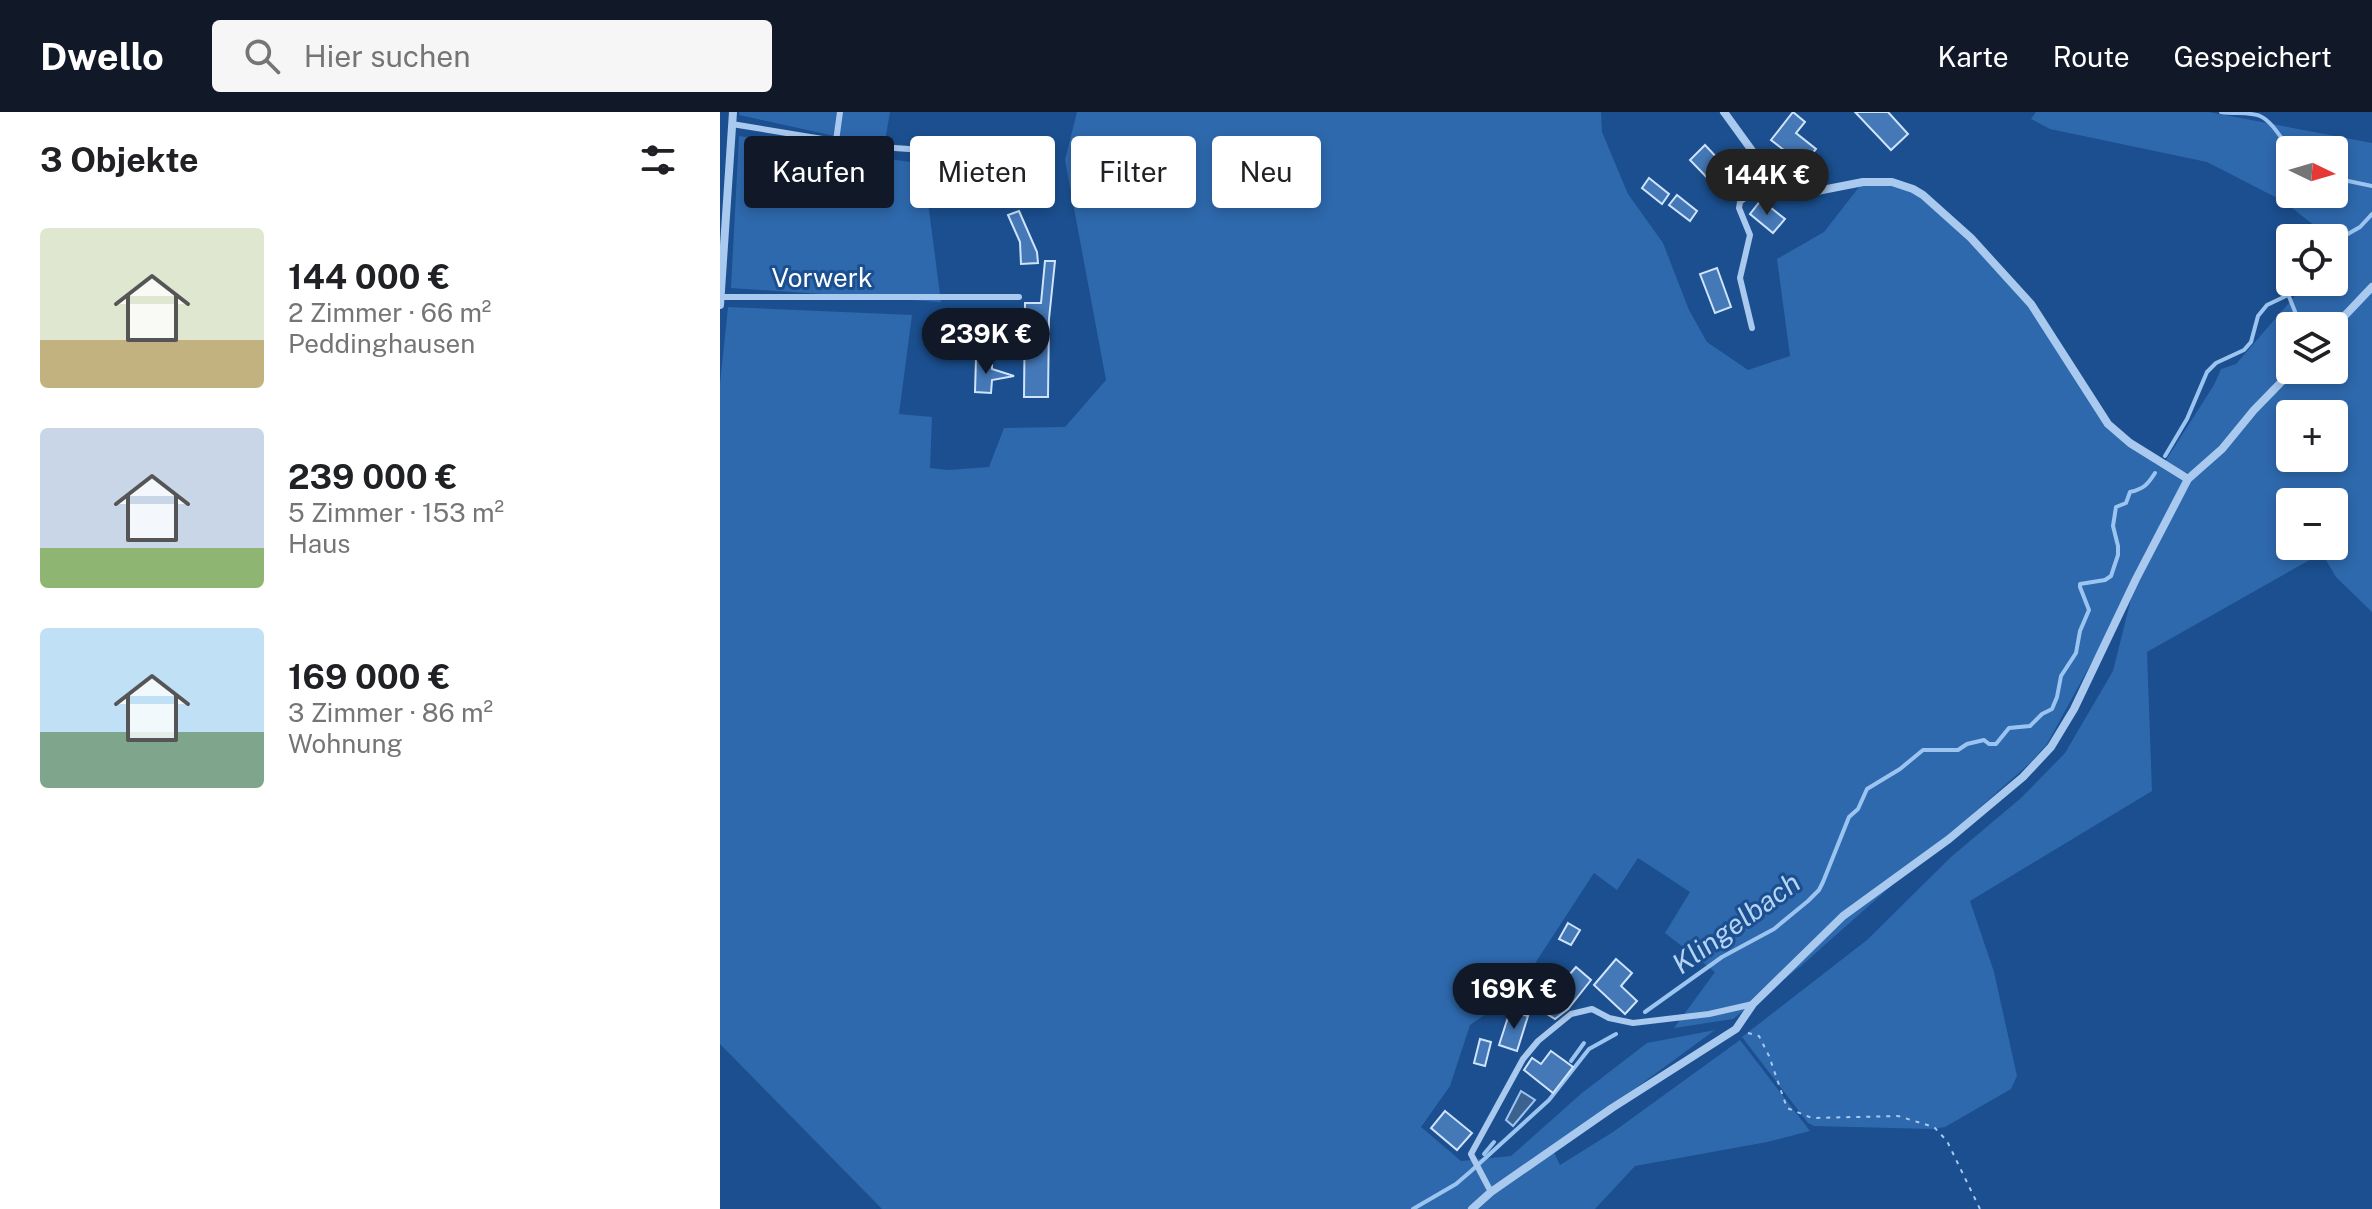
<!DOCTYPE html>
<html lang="de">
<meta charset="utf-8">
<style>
:root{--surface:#fff;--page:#f6f6f6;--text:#202124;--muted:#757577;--accent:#111827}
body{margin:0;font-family:"Public Sans",sans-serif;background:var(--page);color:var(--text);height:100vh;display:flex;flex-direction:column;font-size:30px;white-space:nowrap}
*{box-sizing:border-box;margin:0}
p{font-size:26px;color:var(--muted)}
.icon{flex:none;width:44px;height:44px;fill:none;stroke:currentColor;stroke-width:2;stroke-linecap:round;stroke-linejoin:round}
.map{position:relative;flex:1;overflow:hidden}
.sheet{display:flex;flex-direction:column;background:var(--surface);width:720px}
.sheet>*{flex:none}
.hud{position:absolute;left:24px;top:24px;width:760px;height:72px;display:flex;gap:16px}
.needle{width:52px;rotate:95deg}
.buttons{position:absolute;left:1556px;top:24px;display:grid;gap:16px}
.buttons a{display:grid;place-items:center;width:72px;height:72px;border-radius:8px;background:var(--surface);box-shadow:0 4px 12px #0003;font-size:40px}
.price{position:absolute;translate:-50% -68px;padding:0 18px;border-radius:28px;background:var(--accent);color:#fff;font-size:26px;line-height:52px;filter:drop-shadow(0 2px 4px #0008)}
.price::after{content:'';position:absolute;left:50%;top:48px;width:24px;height:18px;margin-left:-12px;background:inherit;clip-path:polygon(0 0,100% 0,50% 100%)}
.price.selected{background:#222;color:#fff}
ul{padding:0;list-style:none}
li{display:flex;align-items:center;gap:24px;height:200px;padding:0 40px}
li span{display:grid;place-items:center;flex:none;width:224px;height:160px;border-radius:8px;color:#555}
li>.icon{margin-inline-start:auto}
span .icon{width:96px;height:96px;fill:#fffc;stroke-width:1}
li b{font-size:34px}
h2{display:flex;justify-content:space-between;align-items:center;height:96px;padding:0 40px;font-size:34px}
.tag{padding:0 28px;border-radius:8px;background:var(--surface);box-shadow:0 4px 12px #0003;font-size:28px;line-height:72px}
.tag.selected{background:var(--accent);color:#fff}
header{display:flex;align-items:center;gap:48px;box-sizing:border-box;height:112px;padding:0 40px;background:var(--accent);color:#fff}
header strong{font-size:38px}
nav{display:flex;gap:44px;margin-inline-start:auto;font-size:28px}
.search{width:560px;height:72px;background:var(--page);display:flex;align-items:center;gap:20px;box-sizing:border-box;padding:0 28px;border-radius:8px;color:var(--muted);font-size:30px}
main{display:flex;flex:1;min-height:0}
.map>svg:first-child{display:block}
.green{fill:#2e69ad;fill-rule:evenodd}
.water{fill:#3c6290;stroke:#9cc4f0;stroke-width:2}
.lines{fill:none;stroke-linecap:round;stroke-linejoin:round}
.stream{stroke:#9cc4f0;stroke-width:4}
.building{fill:#4478b7;stroke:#cfe3fa;stroke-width:2}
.path{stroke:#a9c9ee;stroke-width:2;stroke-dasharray:4 6;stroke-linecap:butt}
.service{stroke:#a9c9ee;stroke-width:6}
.minor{stroke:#a9c9ee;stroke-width:8}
.labels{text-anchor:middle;stroke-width:6;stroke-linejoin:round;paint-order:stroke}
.street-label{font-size:26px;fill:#fff;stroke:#1b4f8f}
.water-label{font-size:28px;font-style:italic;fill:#b5d3f5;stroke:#1b4f8f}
</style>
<header>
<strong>Dwello</strong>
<div class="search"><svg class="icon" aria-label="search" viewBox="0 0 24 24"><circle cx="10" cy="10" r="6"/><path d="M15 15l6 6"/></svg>Hier suchen</div>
<nav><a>Karte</a><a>Route</a><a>Gespeichert</a></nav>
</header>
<main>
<section class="sheet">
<h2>3 Objekte<svg class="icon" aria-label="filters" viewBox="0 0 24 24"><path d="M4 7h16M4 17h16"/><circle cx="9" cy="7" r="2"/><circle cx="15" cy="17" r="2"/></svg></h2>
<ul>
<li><span style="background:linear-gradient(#dfe7d0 70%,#c2b280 0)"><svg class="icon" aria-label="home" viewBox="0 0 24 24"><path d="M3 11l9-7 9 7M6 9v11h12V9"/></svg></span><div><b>144 000 €</b><p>2 Zimmer · 66 m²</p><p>Peddinghausen</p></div></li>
<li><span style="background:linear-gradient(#c9d6e8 75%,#8fb573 0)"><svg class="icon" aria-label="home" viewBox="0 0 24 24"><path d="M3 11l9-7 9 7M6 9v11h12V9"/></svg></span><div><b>239 000 €</b><p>5 Zimmer · 153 m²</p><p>Haus</p></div></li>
<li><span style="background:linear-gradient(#bfe0f5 65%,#7fa58c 0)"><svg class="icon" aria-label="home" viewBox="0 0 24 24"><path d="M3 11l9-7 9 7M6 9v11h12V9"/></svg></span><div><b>169 000 €</b><p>3 Zimmer · 86 m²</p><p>Wohnung</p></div></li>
</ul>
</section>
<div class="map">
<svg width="1652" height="1097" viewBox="0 0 1652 1097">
<rect width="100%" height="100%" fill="#1b4f8f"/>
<!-- green -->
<g class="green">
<path d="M19,0H170L164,35L19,3Z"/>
<path d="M357,0H881L882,20L908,82L943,131L969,198L987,230L1028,258L1070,244L1057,147L1104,120L1143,70H1172L1193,77L1251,126L1311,192L1388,312L1410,331L1468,367L1472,363L1444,351L1494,273L1501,257L1516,252L1587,170H1614V139L1618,133L1614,129V126H1610L1563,89L1487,50L1330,17L1311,7L1316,0H1489L1652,31V500L1616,465L1602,441L1427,540L1432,679L1250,789L1274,860L1297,964L1291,977L1225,1015L1212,1017L1094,1014L1088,1011L1022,925L1147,828L1231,745L1301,686L1345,641L1393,559L1415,471L1327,632L1310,651L1081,854L1013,907L954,916L995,860L945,821L970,780L918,746L897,778L874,761L795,882L750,913L730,974L701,1015L741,1049L791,1044L862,981L927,931L995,918L879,1003L831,1034L840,1053L893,1020L1020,928L1090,1019L1047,1030L915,1054L875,1097H162L0,932V272L8,195L192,203L179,302L212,305L210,356L228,358L269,355L284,316L345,315L386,268L345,48ZM1570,38H1614V82H1570ZM1570,214H1614V258H1570ZM1570,302H1614V346H1570ZM1570,390H1614V434H1570Z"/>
<path d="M19,24L203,52L221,190L11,176Z"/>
</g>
<!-- water -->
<path class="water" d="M801,979L815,988L793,1014L786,1008Z"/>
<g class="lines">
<!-- stream -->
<g class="stream">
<path d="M1501,0C1512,2 1532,0 1540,4C1552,9 1562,28 1570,38"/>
<path d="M1614,66L1652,74"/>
<path d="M1614,130L1640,115L1652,102"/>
<path d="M1568,182L1576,202L1589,214"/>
<path d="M1445,344L1467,307L1487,260L1496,251L1524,238L1531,230L1538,204L1547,193L1566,184L1578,170"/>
<path d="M925,900L1002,845L1054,817L1088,789L1099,778L1103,770L1129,705L1138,697L1147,677L1180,657L1203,638H1238L1247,632L1264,628L1269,632H1276L1289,616L1310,614L1322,602L1332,597L1337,585L1341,564L1356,541L1360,519L1369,498L1360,475V472L1385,468L1391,464L1398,443V434L1393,414L1396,395L1406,391L1410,380C1424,377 1428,372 1435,361"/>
<path d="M851,949L864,931"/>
<path d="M764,1042L774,1030"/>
<path d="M693,1097L736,1072L750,1060L829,988L869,937L896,922"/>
</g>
</g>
<!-- building -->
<g class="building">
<path d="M1073,0L1085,10L1076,21L1096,37L1083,53L1051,28Z"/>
<path d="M1135,0H1168L1188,22L1171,38Z"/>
<path d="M985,33L1015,65L1000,79L970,48Z"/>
<path d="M929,66L949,82L942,92L922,76Z"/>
<path d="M287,67L305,68L303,84H286Z"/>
<path d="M957,83L977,99L970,109L949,93Z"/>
<path d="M1041,88L1065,107L1053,121L1030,102Z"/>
<path d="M299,99L317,140L318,151L301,152L300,130L288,103Z"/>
<path d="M325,149H335L329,207L328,285H304L305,191H321Z"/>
<path d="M997,156L1011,195L995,201L980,162Z"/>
<path d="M256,246L272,248V257L294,264L272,268L271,281L255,280Z"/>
<path d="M848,811L860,818L851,833L839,827Z"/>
<path d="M896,847L912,861L901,874L917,889L905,902L874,873Z"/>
<path d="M856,855L871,868L848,897L835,907L827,902L842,881L836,878Z"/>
<path d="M790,899L808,904L797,939L779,933Z"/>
<path d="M760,927L771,930L765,954L754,951Z"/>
<path d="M831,939L853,955L833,981L804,958L812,946L821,952Z"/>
<path d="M725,999L752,1021L737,1038L711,1016Z"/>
</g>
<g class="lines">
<!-- path -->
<path class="path" d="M1028,921L1039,924L1049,944L1067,996L1092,1006L1178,1004L1214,1015L1227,1029L1260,1097"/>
<!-- service -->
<g class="service">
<path d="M12,12L145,34L189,37"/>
<path d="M116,29L120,0"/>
<path d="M1,185H299"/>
<path d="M1032,216L1020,166L1030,123L1019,96L1020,90L1030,82L1053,83L1071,76"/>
<path d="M771,1080L751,1042L803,947L818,929L851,902L872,897L889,906L913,911L989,902L1033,892"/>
</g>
<!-- minor -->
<g class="minor">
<path d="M1004,0L1033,40L1063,72L1076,78L1092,80L1143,70H1172L1193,77L1203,83L1251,126L1311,192L1388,312L1410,331L1468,367"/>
<path d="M0,193L13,0"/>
<path d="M1614,215L1652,175"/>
<path d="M752,1097L771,1080L892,996L1016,917L1033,892L1123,804L1229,727L1303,665L1331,635L1354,597L1416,467L1468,367L1502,337L1534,298L1573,258"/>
</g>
</g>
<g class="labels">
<!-- street labels -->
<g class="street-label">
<text x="102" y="175">Vorwerk</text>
</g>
<!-- water labels -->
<g class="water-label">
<text transform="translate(1016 811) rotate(-36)" y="10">Klingelbach</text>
</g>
</g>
</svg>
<div class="buttons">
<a><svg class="needle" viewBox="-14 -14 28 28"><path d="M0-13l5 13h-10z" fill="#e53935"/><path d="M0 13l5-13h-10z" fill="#757577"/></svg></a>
<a><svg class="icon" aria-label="locate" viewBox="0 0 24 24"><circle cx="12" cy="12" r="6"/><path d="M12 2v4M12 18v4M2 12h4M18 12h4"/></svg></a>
<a><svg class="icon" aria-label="layers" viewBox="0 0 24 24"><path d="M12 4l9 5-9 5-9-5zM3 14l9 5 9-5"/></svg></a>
<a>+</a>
<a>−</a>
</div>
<b class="price selected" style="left:1047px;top:105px">144K €</b>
<b class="price" style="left:266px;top:264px">239K €</b>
<b class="price" style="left:794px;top:919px">169K €</b>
<div class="hud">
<a class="tag selected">Kaufen</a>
<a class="tag">Mieten</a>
<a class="tag">Filter</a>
<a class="tag">Neu</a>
</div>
</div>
</main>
